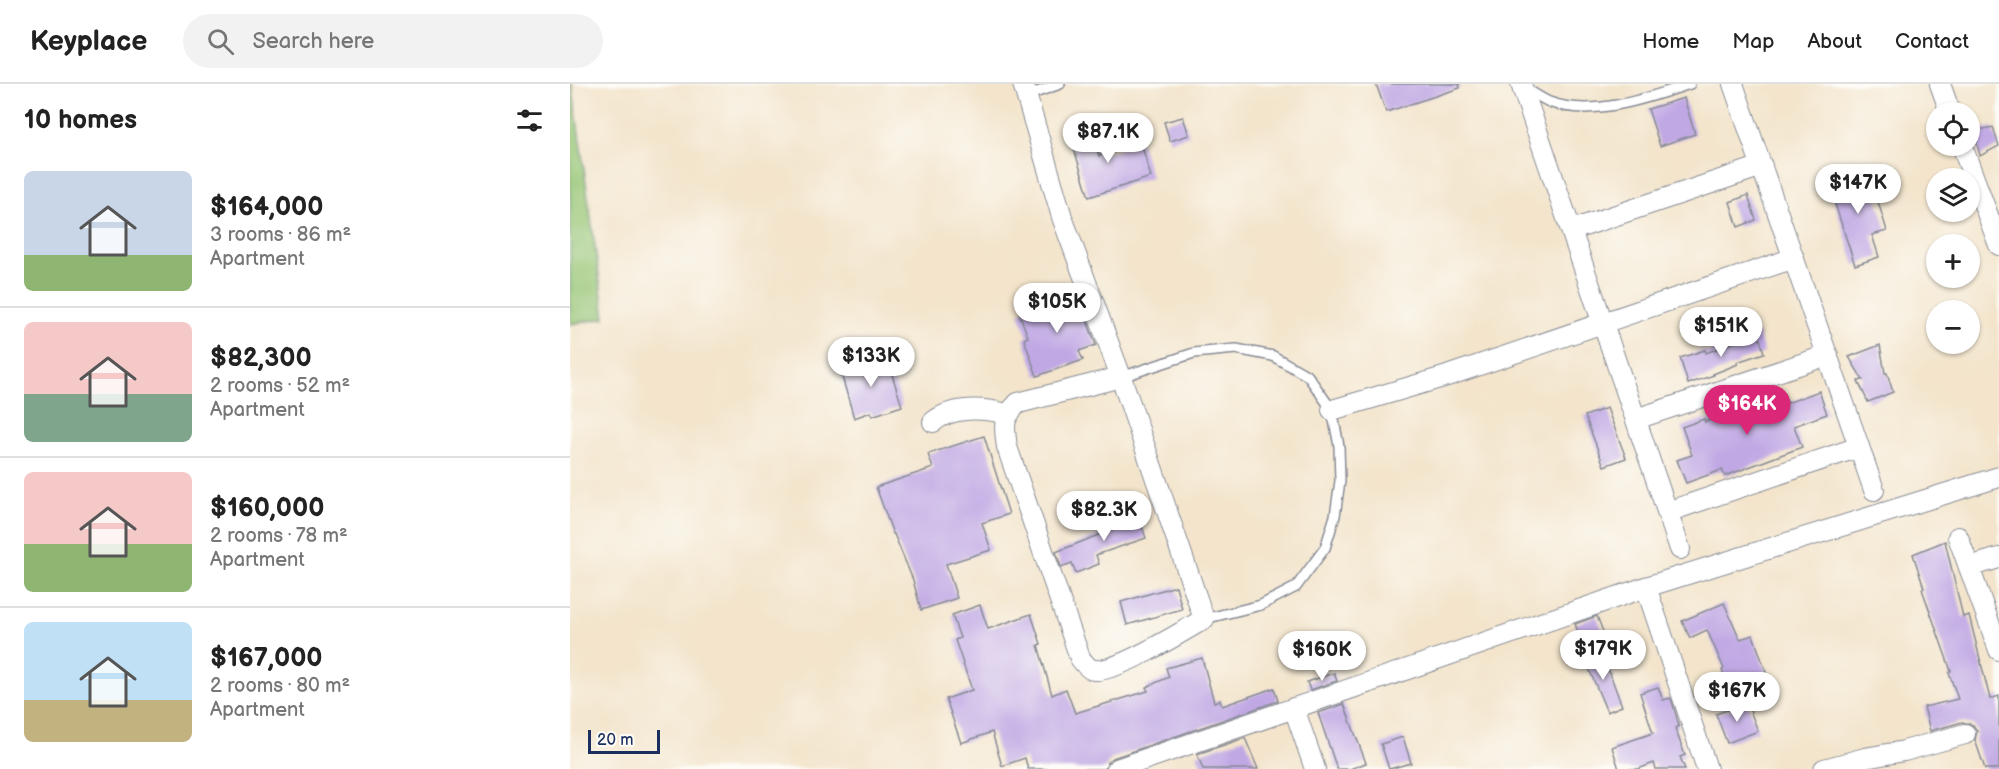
<!DOCTYPE html>
<meta charset="utf-8">
<style>
:root{--surface:#fff;--page:#f2f2f2;--text:#222;--muted:#767676;--line:#e0e0e0;--accent:#db2777}
body{margin:0;font-family:"Balsamiq Sans",sans-serif;background:var(--page);color:var(--text);height:100vh;display:flex;flex-direction:column;font-size:22px;white-space:nowrap}
*{box-sizing:border-box;margin:0}
p{font-size:20px;color:var(--muted)}
.icon{flex:none;width:33px;height:33px;fill:none;stroke:currentColor;stroke-width:2;stroke-linecap:round;stroke-linejoin:round}
.map{position:relative;flex:1;overflow:hidden}
.details{display:flex;flex-direction:column;background:var(--surface);width:570px}
.details>*{flex:none}
.tools{position:absolute;left:1356px;top:18px;display:grid;gap:12px}
.tools a{display:grid;place-items:center;width:54px;height:54px;border-radius:50%;background:var(--surface);box-shadow:0 2px 4px #0004;font-size:30px}
.scale{position:absolute;left:18px;bottom:15px;width:72px;box-sizing:border-box;padding-left:6px;border:3px solid #1b2f5e;border-top:0;font-size:16px;line-height:21px;white-space:nowrap;color:#1b2f5e;-webkit-text-stroke:4px #fdfcf7;paint-order:stroke}
.price{position:absolute;translate:-50% -51px;padding:0 14px;border-radius:21px;background:#fff;color:#222;font-size:20px;line-height:39px;filter:drop-shadow(0 2px 3px #0008)}
.price::after{content:'';position:absolute;left:50%;top:36px;width:18px;height:14px;margin-left:-9px;background:inherit;clip-path:polygon(0 0,100% 0,50% 100%)}
.price.selected{background:var(--accent);color:#fff}
ul{padding:0;list-style:none}
li{display:flex;align-items:center;gap:18px;height:150px;padding:0 24px}
li+li{border-top:2px solid var(--line)}
li span{display:grid;place-items:center;flex:none;width:168px;height:120px;border-radius:9px;color:#555}
li>.icon{margin-inline-start:auto}
span .icon{width:72px;height:72px;fill:#fffc;stroke-width:1}
li b{font-size:26px}
h2{display:flex;justify-content:space-between;align-items:center;height:72px;padding:0 24px;font-size:26px}
header{display:flex;align-items:center;gap:36px;box-sizing:border-box;height:84px;padding:0 30px;background:var(--surface);border-bottom:2px solid var(--line)}
header strong{font-size:28px}
nav{display:flex;gap:33px;margin-inline-start:auto;font-size:21px}
.search{width:420px;height:54px;background:var(--page);display:flex;align-items:center;gap:15px;box-sizing:border-box;padding:0 21px;border-radius:33px;color:var(--muted);font-size:22px}
main{display:flex;flex:1;min-height:0}
.map>svg:first-child{display:block}
.green{fill:#96c574;stroke:#587a69;stroke-width:1.5}
.building{fill:#c0a8e4}
.lines{fill:none;stroke-linecap:round;stroke-linejoin:round}
.lane-casing{stroke:#878a94;stroke-width:12}
.street-casing{stroke:#878a94;stroke-width:22}
.lane{stroke:#fff;stroke-width:9}
.street{stroke:#fff;stroke-width:20}
</style>
<header>
<strong>Keyplace</strong>
<div class="search"><svg class="icon" aria-label="search" viewBox="0 0 24 24"><circle cx="10" cy="10" r="6"/><path d="M15 15l6 6"/></svg>Search here</div>
<nav><a>Home</a><a>Map</a><a>About</a><a>Contact</a></nav>
</header>
<main>
<section class="details">
<h2>10 homes<svg class="icon" aria-label="filters" viewBox="0 0 24 24"><path d="M4 7h16M4 17h16"/><circle cx="9" cy="7" r="2"/><circle cx="15" cy="17" r="2"/></svg></h2>
<ul>
<li><span style="background:linear-gradient(#c9d6e8 70%,#8fb573 0)"><svg class="icon" aria-label="home" viewBox="0 0 24 24"><path d="M3 11l9-7 9 7M6 9v11h12V9"/></svg></span><div><b>$164,000</b><p>3 rooms · 86 m²</p><p>Apartment</p></div></li>
<li><span style="background:linear-gradient(#f6c9c9 60%,#7fa58c 0)"><svg class="icon" aria-label="home" viewBox="0 0 24 24"><path d="M3 11l9-7 9 7M6 9v11h12V9"/></svg></span><div><b>$82,300</b><p>2 rooms · 52 m²</p><p>Apartment</p></div></li>
<li><span style="background:linear-gradient(#f6c9c9 60%,#8fb573 0)"><svg class="icon" aria-label="home" viewBox="0 0 24 24"><path d="M3 11l9-7 9 7M6 9v11h12V9"/></svg></span><div><b>$160,000</b><p>2 rooms · 78 m²</p><p>Apartment</p></div></li>
<li><span style="background:linear-gradient(#bfe0f5 65%,#c2b280 0)"><svg class="icon" aria-label="home" viewBox="0 0 24 24"><path d="M3 11l9-7 9 7M6 9v11h12V9"/></svg></span><div><b>$167,000</b><p>2 rooms · 80 m²</p><p>Apartment</p></div></li>
</ul>
</section>
<div class="map">
<svg width="1429" height="685" viewBox="0 0 1429 685">
<rect width="100%" height="100%" fill="#fdfcf7"/>
<filter id="ink" filterUnits="userSpaceOnUse"><feTurbulence type="fractalNoise" baseFrequency=".0167" numOctaves="2"/><feDisplacementMap in="SourceGraphic" scale="12" xChannelSelector="R" yChannelSelector="G"/><feConvolveMatrix kernelMatrix="1 2 1 2 8 2 1 2 1" color-interpolation-filters="sRGB"/></filter>
<filter id="wash" filterUnits="userSpaceOnUse"><feTurbulence type="fractalNoise" baseFrequency=".008" numOctaves="4" result="noise"/><feDisplacementMap in="SourceGraphic" scale="24" xChannelSelector="R" yChannelSelector="G"/><feGaussianBlur stdDeviation="1.35" result="paint"/><feColorMatrix in="noise" values="0 0 0 0 0 0 0 0 0 0 0 0 0 0 0 0 0 1.4 0 .05"/><feComposite in="paint" operator="in"/></filter>
<g filter="url(#wash)">
<rect width="100%" height="100%" fill="#f3e4cb"/>
<!-- green -->
<path class="green" d="M0,0H2L35,234L0,240Z"/>
<g id="blocks">
<!-- building -->
<g class="building">
<path d="M806,0H889L890,4L816,28Z"/>
<path d="M1114,14L1125,50L1090,62L1078,25Z"/>
<path d="M613,33L619,51L600,57L594,38Z"/>
<path d="M520,42L529,72L571,59L581,93L519,113L499,49Z"/>
<path d="M1423,43L1429,62L1410,72L1404,47Z"/>
<path d="M1289,86L1295,104L1303,101L1317,147L1302,151L1309,173L1285,181L1257,96Z"/>
<path d="M1178,111L1186,136L1168,143L1160,118Z"/>
<path d="M507,209L526,261L509,267L513,276L467,292L454,255L458,253L449,229Z"/>
<path d="M1188,248L1194,269L1167,278L1168,280L1143,290L1144,291L1118,300L1110,274L1135,266L1136,269L1170,256L1169,254Z"/>
<path d="M1310,261L1315,289H1317L1323,308L1298,318L1288,297L1293,296L1279,273Z"/>
<path d="M316,272L332,322L302,332L301,328L284,334L270,286Z"/>
<path d="M1249,307L1257,330L1224,342L1232,363L1155,392L1152,386L1116,399L1107,376L1122,371L1112,343L1134,335L1135,338L1214,310L1217,319Z"/>
<path d="M1037,324L1056,374L1034,382L1015,332Z"/>
<path d="M414,352L439,430L412,439L421,466L376,480L387,514L351,526L343,496L324,450H323L306,403L363,384L358,370Z"/>
<path d="M565,422L576,454L526,471L529,480L506,489L502,479L491,483L486,468L551,442L546,429Z"/>
<path d="M1375,457L1393,533L1399,531L1420,615L1429,612V685H1415L1405,656L1407,647L1403,641L1392,638L1360,647L1354,623L1388,615L1379,589L1381,587L1352,505L1354,504L1343,470Z"/>
<path d="M606,502L612,525L557,541L551,518Z"/>
<path d="M1154,519L1170,555L1183,551L1196,588L1187,591L1193,607L1164,618L1152,586L1154,585L1137,546L1120,554L1112,537Z"/>
<path d="M410,521L418,545L461,530L471,560L468,561L482,611L496,605L505,629L578,607L576,603L599,593L596,584L632,574L644,618L650,616L652,622L704,604L708,617L543,674L538,678L535,685H458L455,674L432,682L422,648L391,659L376,615L402,606L385,556L390,554L382,531Z"/>
<path d="M1027,532L1035,553L1013,561L1005,540Z"/>
<path d="M1031,566L1052,622L1037,628L1014,573Z"/>
<path d="M764,589L767,597L740,606L737,598Z"/>
<path d="M1088,603L1093,616L1100,614L1102,617L1109,642L1105,644L1115,671L1110,673L1115,685H1086L1084,679L1068,685H1049L1042,663L1083,649L1070,609Z"/>
<path d="M1177,619L1188,647L1157,659L1146,630Z"/>
<path d="M774,620L796,679L780,685H767L748,629Z"/>
<path d="M833,653L841,679L819,685L811,660Z"/>
<path d="M675,654L688,685H633L627,670Z"/>
</g>
</g>
</g>
<g filter="url(#ink)">
<use href="#blocks" fill-opacity="0" stroke="#878a94" stroke-width="1.5"/>
<g class="lines">
<!-- lane casing -->
<g class="lane-casing">
<g id="lane">
<path d="M955,4C963,9 971,14 979,18C1023,34 1078,14 1120,0"/>
<path d="M456,12L490,0"/>
<path d="M551,293L624,269L666,265L703,272L738,292L762,326L769,362L770,397L765,432L755,464L726,503L691,521L634,535"/>
</g>
</g>
<!-- street casing -->
<g class="street-casing">
<g id="street">
<path d="M453,0L492,133L551,293L634,535C614,547 545,589 524,586C518,585 514,579 510,574L437,363C434,341 432,335 448,319L551,293"/>
<path d="M951,0L1110,465"/>
<path d="M1163,0L1304,406"/>
<path d="M1370,0L1380,28"/>
<path d="M1392,62L1429,161"/>
<path d="M1002,146L1192,82"/>
<path d="M762,326L877,292L1224,174"/>
<path d="M1066,335L1258,271"/>
<path d="M363,338C382,322 414,324 437,330"/>
<path d="M1097,428L1289,363"/>
<path d="M1388,453L1399,483"/>
<path d="M1429,474L1399,483L1429,566"/>
<path d="M1076,503L1137,685"/>
<path d="M724,624L745,685"/>
<path d="M547,685L1076,503L1429,393"/>
<path d="M1254,685L1295,674L1334,667L1395,650"/>
</g>
</g>
<!-- lane -->
<use href="#lane" class="lane"/>
<!-- street -->
<use href="#street" class="street"/>
</g>
</g>
</svg>
<div class="tools">
<a><svg class="icon" aria-label="locate" viewBox="0 0 24 24"><circle cx="12" cy="12" r="6"/><path d="M12 2v4M12 18v4M2 12h4M18 12h4"/></svg></a>
<a><svg class="icon" aria-label="layers" viewBox="0 0 24 24"><path d="M12 4l9 5-9 5-9-5zM3 14l9 5 9-5"/></svg></a>
<a>+</a>
<a>−</a>
</div>
<div class="scale">20 m</div>
<b class="price" style="left:538px;top:80px">$87.1K</b>
<b class="price" style="left:1288px;top:131px">$147K</b>
<b class="price" style="left:487px;top:250px">$105K</b>
<b class="price" style="left:1151px;top:274px">$151K</b>
<b class="price" style="left:301px;top:304px">$133K</b>
<b class="price selected" style="left:1177px;top:352px">$164K</b>
<b class="price" style="left:534px;top:458px">$82.3K</b>
<b class="price" style="left:1033px;top:597px">$179K</b>
<b class="price" style="left:752px;top:598px">$160K</b>
<b class="price" style="left:1167px;top:639px">$167K</b>
</div>
</main>
